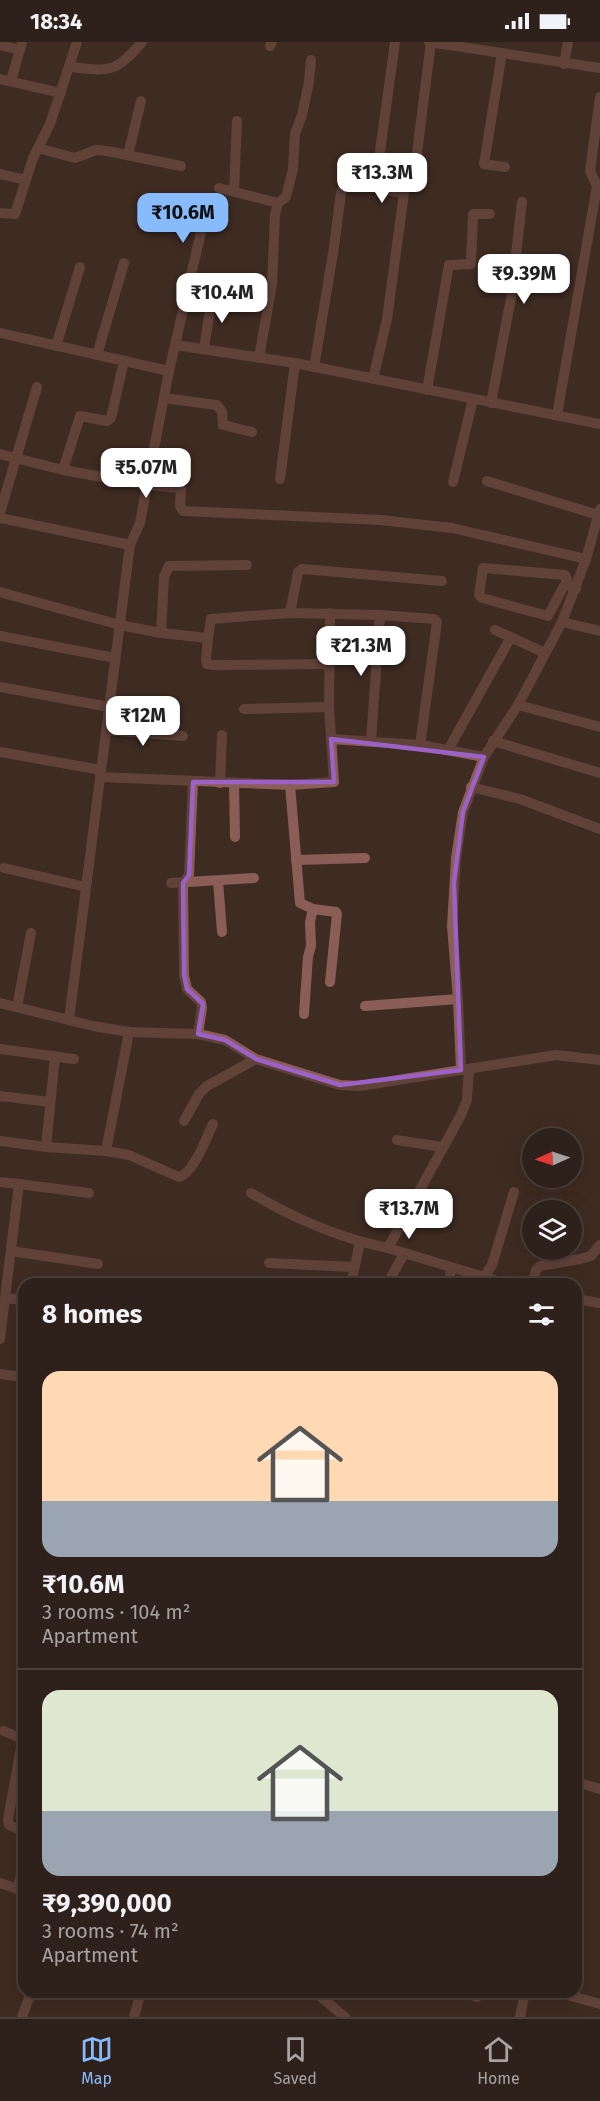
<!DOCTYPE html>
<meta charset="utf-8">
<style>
:root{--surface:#2e201a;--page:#362823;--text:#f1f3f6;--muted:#a7a3a2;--line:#493e39;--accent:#87bbfb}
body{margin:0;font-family:"Fira Sans",sans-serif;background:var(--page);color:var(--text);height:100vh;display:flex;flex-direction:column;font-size:22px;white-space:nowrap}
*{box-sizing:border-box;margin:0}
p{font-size:20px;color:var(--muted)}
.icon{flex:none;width:33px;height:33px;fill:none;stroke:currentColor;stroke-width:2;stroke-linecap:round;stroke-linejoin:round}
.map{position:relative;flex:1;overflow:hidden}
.drawer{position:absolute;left:18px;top:1236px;width:564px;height:720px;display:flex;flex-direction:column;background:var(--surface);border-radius:18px;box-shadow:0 6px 24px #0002,0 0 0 2px var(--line)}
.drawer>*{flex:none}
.needle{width:39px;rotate:267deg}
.controls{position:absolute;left:522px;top:1086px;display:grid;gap:12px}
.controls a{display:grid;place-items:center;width:60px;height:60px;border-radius:50%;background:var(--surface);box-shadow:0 6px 24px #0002,0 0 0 2px var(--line);font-size:30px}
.price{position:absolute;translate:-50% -51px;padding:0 14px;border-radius:12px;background:#fff;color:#222;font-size:20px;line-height:39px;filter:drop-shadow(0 2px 3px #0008)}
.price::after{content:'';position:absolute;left:50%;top:36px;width:18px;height:14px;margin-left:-9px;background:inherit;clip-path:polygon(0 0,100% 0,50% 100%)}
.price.on{background:var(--accent);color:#111}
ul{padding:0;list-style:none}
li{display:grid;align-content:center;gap:12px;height:318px;padding:0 24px}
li+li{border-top:2px solid var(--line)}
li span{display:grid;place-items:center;height:186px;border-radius:18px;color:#555}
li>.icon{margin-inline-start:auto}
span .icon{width:108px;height:108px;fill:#fffc;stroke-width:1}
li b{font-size:26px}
h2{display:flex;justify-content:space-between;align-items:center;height:72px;padding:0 24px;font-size:26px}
.status{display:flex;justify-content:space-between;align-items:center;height:42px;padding:0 30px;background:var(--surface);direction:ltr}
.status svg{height:16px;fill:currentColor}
.tab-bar{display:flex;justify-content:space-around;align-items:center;height:84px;border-top:2px solid var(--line);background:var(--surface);font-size:16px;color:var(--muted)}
.tab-bar a{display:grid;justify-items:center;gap:3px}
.tab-bar .on{color:var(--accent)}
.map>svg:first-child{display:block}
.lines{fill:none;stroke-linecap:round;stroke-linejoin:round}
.minor{stroke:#8a5e56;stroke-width:10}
.marked{fill:none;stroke:#9c61c6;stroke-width:4.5;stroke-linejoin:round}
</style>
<div class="status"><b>18:34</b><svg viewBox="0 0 49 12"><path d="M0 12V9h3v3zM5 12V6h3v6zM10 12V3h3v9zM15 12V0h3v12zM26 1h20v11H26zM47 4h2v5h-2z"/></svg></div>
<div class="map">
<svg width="600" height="1975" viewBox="0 0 600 1975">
<rect width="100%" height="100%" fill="#3e2b22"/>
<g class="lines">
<!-- minor -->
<g class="minor">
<path d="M429,0L600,26"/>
<path d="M0,3L20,8"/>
<path d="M270,4L272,0"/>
<path d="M502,11L484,122L505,125"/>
<path d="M564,22L568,0"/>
<path d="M70,25C110,29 115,32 142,0"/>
<path d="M0,37L61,51"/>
<path d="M11,39L22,0"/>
<path d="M38,106L75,116L96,108L107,109L181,124"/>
<path d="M417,111L431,0"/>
<path d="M128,113L141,59"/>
<path d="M0,132L26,138"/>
<path d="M219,146L278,161"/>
<path d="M234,149L237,79"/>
<path d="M0,171L15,172L33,116L50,82L77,0"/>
<path d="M0,291L169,329L201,190L203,166"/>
<path d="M175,303L295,321L600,382"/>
<path d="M56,304L80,225"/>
<path d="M204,307L212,253"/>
<path d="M97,313L124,221"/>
<path d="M259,316L272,242L275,173L278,161L286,155L293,127L295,92L302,73L309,40L311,18"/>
<path d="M314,325L334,205L341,151L344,144L351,141H358L375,146"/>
<path d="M373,337L387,277L404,151L375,146L395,0"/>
<path d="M427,348L449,223L471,222L473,172H490"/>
<path d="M164,356L217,363L222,370L223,383L252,390"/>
<path d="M491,361L511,256L522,160"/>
<path d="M557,373L597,144L590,129L600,55"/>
<path d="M0,412L63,428L147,443L169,329"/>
<path d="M63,428L80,374L107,379L111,376L124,319"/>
<path d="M280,437L295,321"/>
<path d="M487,439L598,473"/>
<path d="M453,440L473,357"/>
<path d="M0,471L37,345"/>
<path d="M0,476L130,503"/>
<path d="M565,542L567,537L565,533L483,526L479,553L482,556L548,574L565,542L576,547"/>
<path d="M0,550L120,583L161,591L208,596L211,577L290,571L380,573L434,577L437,580L420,703"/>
<path d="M290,571L298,530L302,527L442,539"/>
<path d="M562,580L600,589"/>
<path d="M495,588L545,611"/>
<path d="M161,591L164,535L169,524L247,523"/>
<path d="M0,594L115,616"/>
<path d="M208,596L206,618L207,622L213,623L328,622"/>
<path d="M0,645L109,665"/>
<path d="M518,663L600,685"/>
<path d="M244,667L329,665"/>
<path d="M106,688L183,694"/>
<path d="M331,697L420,703L484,715"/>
<path d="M371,699L380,573"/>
<path d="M493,699L600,731"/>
<path d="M448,708L511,595"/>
<path d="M0,710L101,728"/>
<path d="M101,735L290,743L334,740L329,665L330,571"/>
<path d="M193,740L189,833L183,841L184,933L187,947L201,960L202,966L198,992"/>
<path d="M220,741L222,693"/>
<path d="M234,741L235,795"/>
<path d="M290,743L300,861L313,867L336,870L337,872L330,940"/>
<path d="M471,745L520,757L600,787"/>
<path d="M296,818L365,816"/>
<path d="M4,826L86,845"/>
<path d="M218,839L222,890"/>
<path d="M171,841L254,836"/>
<path d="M0,961L93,984L129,990L198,992L225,998L256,1017L340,1043L360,1044L556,1013L600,1018"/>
<path d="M365,964L458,957"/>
<path d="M17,965L31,891"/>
<path d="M304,972L308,915L311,904L310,880L313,867"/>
<path d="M69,978L130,503L140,481L147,443L181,446L180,464L183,469L381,478L452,486L586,517"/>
<path d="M0,1007L74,1017"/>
<path d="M461,1028L458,957L452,884L456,816L463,770L484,715L518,663L562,580L586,517L600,467"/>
<path d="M0,1054L50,1060"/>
<path d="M184,1079L199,1052L207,1044L256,1017"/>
<path d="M397,1098L442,1105"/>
<path d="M0,1099L46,1105L106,1109L129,990"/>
<path d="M46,1105L55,1015"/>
<path d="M106,1109L129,1113L179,1135C194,1131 206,1096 213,1082"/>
<path d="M0,1140L19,1142L5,1256L24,1258"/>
<path d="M19,1142L89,1151"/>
<path d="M251,1151C295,1177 338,1196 388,1206L461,1073L467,1058L469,1027"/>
<path d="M388,1206L507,1242"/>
<path d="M11,1209L98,1222"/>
<path d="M269,1221L354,1225"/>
<path d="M484,1235L492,1223L514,1150"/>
<path d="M390,1237L404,1212"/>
<path d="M351,1242L360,1200"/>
<path d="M449,1242L451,1226"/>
<path d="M532,1242L536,1228L540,1224L580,1217L591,1214L600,1203"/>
<path d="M576,1257L600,1261"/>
<path d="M0,1297L5,1256"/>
<path d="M0,1332L24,1335"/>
<path d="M4,1689L20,1696L22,1701L8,1777L9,1783L24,1790"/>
<path d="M576,1740L600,1747"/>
<path d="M0,1841L24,1849"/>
<path d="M17,1847L24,1824"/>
<path d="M315,1950L345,1975"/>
<path d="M464,1950L477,1955"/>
<path d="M567,1953L600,1962"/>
<path d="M22,1975L31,1950"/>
<path d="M134,1975L141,1950"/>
<path d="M520,1975L525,1950"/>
</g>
</g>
<!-- marked area -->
<path d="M0 0H600V1975H0ZM331,697L484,715L463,770L454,841L461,1028L340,1043L256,1017L225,998L198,992L203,962L187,947L184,933L183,841L189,833L193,740H334Z" fill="#3e2b22" fill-opacity=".55" fill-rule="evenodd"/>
<path class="marked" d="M331,697L484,715L463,770L454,841L461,1028L340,1043L256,1017L225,998L198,992L203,962L187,947L184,933L183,841L189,833L193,740H334Z"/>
</svg>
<div class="controls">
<a><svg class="needle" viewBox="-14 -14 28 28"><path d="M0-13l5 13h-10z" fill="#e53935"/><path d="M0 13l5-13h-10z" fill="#a7a3a2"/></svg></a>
<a><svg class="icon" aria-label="layers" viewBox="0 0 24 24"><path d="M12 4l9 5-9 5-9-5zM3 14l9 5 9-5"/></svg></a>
</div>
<b class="price" style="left:382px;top:162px">₹13.3M</b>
<b class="price on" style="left:183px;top:202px">₹10.6M</b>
<b class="price" style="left:524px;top:263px">₹9.39M</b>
<b class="price" style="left:222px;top:282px">₹10.4M</b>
<b class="price" style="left:146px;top:457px">₹5.07M</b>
<b class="price" style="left:361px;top:635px">₹21.3M</b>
<b class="price" style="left:143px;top:705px">₹12M</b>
<b class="price" style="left:409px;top:1198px">₹13.7M</b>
<section class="drawer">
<h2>8 homes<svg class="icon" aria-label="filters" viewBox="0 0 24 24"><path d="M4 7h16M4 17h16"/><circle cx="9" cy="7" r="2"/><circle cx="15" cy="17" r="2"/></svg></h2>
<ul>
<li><span style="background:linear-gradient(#ffd9b3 70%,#9aa5b1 0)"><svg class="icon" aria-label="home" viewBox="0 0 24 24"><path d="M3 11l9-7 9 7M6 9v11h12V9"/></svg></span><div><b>₹10.6M</b><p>3 rooms · 104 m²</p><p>Apartment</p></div></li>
<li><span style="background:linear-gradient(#dfe7d0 65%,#9aa5b1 0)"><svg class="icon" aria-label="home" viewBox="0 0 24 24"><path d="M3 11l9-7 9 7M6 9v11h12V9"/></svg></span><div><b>₹9,390,000</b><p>3 rooms · 74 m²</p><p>Apartment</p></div></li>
</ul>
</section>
</div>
<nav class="tab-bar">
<a class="on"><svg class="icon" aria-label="map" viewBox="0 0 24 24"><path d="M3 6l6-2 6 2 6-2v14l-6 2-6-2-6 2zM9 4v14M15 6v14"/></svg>Map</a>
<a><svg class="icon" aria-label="saved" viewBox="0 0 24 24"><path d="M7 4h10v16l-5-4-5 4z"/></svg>Saved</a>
<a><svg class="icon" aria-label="home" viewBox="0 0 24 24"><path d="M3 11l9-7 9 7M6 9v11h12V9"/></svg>Home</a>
</nav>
